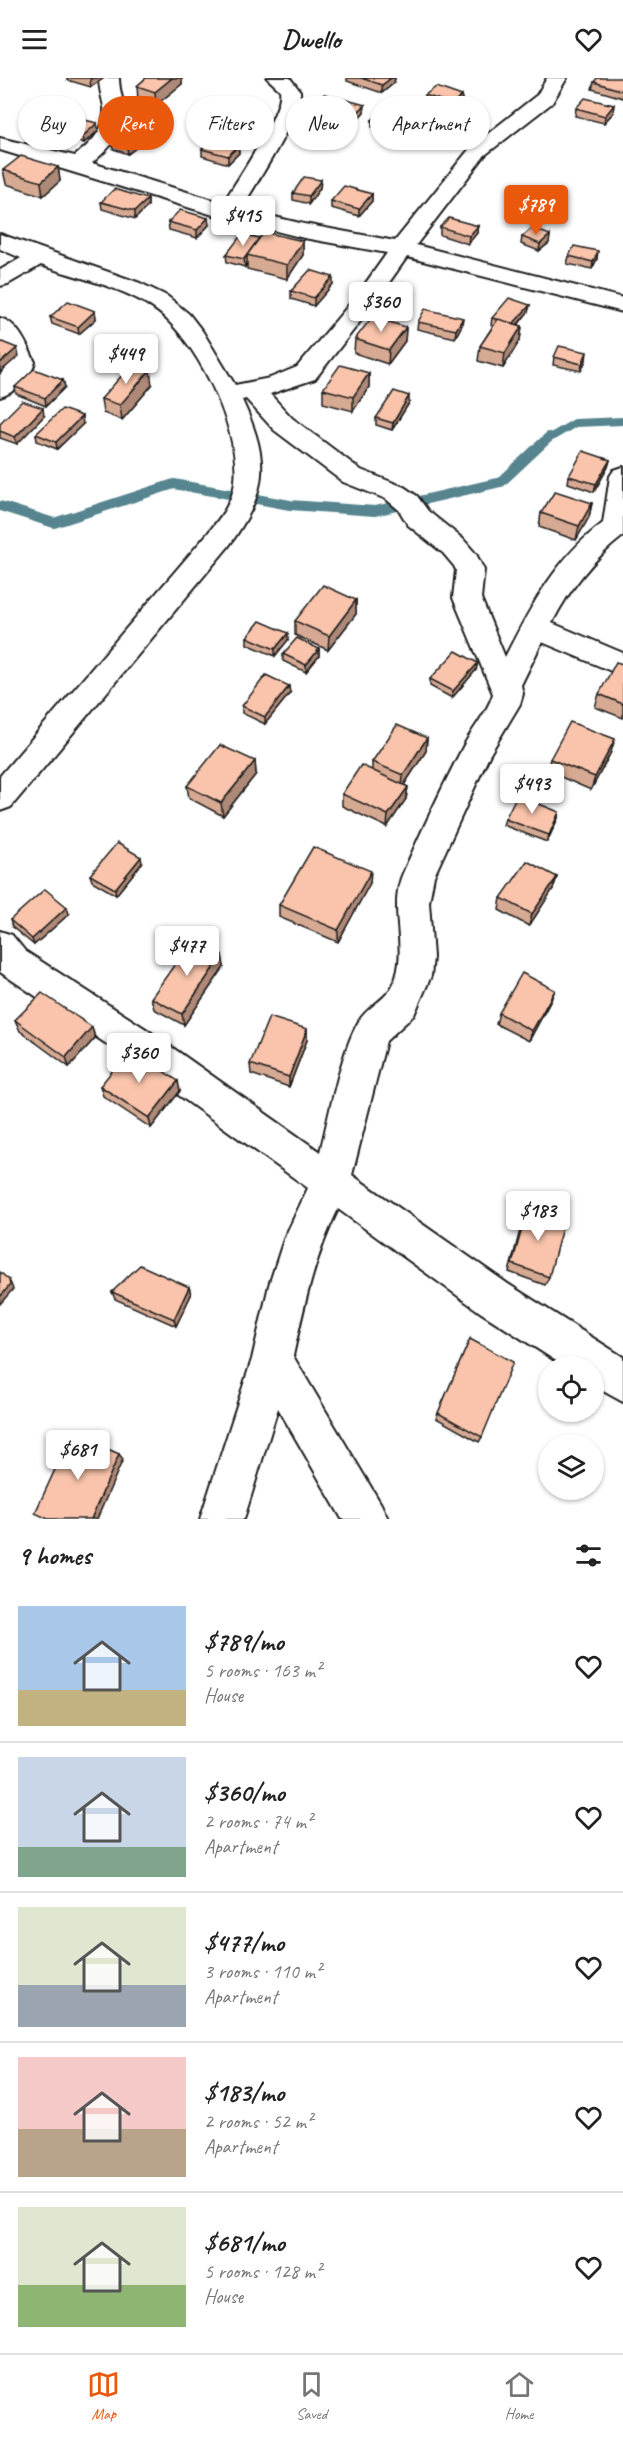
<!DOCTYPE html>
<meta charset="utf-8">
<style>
:root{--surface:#fff;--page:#f6f6f6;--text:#222;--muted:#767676;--line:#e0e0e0;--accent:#ea580c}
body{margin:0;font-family:Caveat,sans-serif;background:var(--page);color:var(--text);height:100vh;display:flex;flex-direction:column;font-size:22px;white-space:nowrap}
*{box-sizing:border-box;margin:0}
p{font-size:20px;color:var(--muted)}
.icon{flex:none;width:33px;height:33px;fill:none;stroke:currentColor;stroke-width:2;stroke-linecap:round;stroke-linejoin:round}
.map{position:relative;height:1441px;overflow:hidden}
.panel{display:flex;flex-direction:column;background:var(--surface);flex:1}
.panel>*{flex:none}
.top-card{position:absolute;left:18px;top:18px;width:588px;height:54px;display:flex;gap:12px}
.tools{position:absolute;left:538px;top:1278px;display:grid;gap:12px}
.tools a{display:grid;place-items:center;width:66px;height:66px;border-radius:50%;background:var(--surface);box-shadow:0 2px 4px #0004;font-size:30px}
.price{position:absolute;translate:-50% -51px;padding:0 14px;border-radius:6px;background:#fff;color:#222;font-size:20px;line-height:39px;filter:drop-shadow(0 2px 3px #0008)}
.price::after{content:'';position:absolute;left:50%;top:36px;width:18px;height:14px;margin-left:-9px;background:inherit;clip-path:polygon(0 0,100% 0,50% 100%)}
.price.current{background:var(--accent);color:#fff}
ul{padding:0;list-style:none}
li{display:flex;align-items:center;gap:18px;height:150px;padding:0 18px}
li+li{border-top:2px solid var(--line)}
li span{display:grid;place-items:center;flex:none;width:168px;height:120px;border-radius:0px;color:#555}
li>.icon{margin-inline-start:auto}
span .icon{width:72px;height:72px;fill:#fffc;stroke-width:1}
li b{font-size:26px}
h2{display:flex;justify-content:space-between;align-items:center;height:72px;padding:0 18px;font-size:26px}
.chip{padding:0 21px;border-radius:27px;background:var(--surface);box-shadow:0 2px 4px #0004;font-size:21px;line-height:54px}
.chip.current{background:var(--accent);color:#fff}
header{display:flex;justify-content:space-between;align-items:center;height:78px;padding:0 18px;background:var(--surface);font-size:27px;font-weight:800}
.tab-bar{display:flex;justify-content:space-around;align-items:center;height:84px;border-top:2px solid var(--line);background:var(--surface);font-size:16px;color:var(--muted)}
.tab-bar a{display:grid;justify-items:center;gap:3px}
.tab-bar .current{color:var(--accent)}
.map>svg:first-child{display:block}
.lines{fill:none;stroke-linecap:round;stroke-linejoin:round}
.stream-far1{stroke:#57858f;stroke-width:8}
.stream{stroke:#57858f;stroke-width:10}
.minor-casing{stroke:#1c1c1c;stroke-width:4}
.minor{fill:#fff;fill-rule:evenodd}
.wall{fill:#d6a993;stroke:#1c1c1c;stroke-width:1.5}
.shaded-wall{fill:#ae8978;stroke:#1c1c1c;stroke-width:1.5}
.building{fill:#f9c4ab;stroke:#1c1c1c;stroke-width:1.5}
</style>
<header><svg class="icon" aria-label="menu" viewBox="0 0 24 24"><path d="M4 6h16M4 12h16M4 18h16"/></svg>Dwello<svg class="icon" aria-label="heart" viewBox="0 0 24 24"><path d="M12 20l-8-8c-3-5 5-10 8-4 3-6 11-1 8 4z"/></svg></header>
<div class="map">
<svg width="623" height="1441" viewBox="0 0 623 1441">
<rect width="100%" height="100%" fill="#fff"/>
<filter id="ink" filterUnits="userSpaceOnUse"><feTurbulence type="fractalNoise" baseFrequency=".0167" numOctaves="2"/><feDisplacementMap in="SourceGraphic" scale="12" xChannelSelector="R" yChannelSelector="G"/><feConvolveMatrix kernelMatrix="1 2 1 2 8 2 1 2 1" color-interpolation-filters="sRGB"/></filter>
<g filter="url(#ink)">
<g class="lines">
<!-- stream-far1 -->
<path class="stream-far1" d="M548,361L575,345L623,343"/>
<!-- stream -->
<path class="stream" d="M0,428L54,445L174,406L290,427L375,433L501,404L549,359"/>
<!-- minor casing -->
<g class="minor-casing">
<g id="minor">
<path d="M99,0H119C119,10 122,19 124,29C127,53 109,71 92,85L223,125C235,105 285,32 280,12L267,0H290L300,13C303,35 254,109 241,131L304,146L395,163L471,69L537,17L547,0H567L552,25L485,77L416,167L623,220V234L407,179L374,226L315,301L270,316L292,340L361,392L404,409L417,418L428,433L463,461L476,476L484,492L481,520L505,579C531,528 557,479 603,445L610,398L614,392L623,389V458C592,482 570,510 552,545L623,575V598L542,564L521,607L523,616L520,626L490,676L434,798L429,824L433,879L431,898L414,937L386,963L352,1097L508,1206L623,1279V1324L594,1308V1288H564L480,1234L338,1131C314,1181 305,1224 293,1278L381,1426L388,1441H342L278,1330L244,1441H200L252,1281L269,1207L284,1161L308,1110L120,975L0,894V853L12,857L25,873L146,951L320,1074C329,1039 341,972 359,943C370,925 390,922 396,899C407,865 388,829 403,795C422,752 442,709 464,667C473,650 487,635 493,616L453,520L456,492L454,488L443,475L408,447L399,432L386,421L343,404L274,352L246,321L242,322C271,384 268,414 228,469L11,729L0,733V698L208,455C221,439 233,424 235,403C241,351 195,258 153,230C121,208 77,200 41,187L8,206L0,208V192L21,180L0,171V156L140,205L167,218L189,236L203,254L235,307L270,300L297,289L358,216L387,175L304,160L220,139L0,72V60L75,78C91,65 106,52 104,29C102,19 99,10 99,0Z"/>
<path d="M0,240C19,245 27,268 35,284C31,299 15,315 0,319V297L11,284L0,262Z"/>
</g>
</g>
<!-- minor -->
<use href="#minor" class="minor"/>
</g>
<!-- wall -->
<g class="wall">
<path d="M67,0H104L91,9L67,2Z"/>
<path d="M146,0H182V6L156,27L138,22L137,8Z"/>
<path d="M347,0H395L394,5L382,15L347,3Z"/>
<path d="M623,0V20L592,11L594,4Z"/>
<path d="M425,17L462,18L461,26L451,34L424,24Z"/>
<path d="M314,26L365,27L364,34L355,44L314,34Z"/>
<path d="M576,30L613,35L604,45L575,38Z"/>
<path d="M372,42H406L405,49L397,57L372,49Z"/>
<path d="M50,49L98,53L84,65L52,57Z"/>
<path d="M148,52L149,60L128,76L113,71L112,63Z"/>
<path d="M238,68L239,75L228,86L202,78V71Z"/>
<path d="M58,89L60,103L43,118L6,106L3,92Z"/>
<path d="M321,102L320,110L309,126L293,122V115Z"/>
<path d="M372,116V123L359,138L331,130V123Z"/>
<path d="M148,121V128L135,141L102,131L101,124Z"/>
<path d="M168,144L209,147L197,160L169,152Z"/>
<path d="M478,148L477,155L468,166L440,157V149Z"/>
<path d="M550,157L549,165L539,173L521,166L522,159Z"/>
<path d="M259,160L303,163V177L287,201L247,191V185L245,189L227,184L226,177Z"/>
<path d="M569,178L597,181L592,191L567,186Z"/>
<path d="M333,206L314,228L291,221V213Z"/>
<path d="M530,227L528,234L518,247L522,248L520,262L503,290L478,283L480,268L493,248L491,247L492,240Z"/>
<path d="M95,233L96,241L79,256L52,246L50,239Z"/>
<path d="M418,244L462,247L455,260L417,251Z"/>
<path d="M406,249L405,263L388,286L354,275L355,261Z"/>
<path d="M554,279L586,282L581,293L553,287Z"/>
<path d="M369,295V309L353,333L323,325V311Z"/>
<path d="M63,302L65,309L46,328L16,316L15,309Z"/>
<path d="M152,307L122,342L103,335L101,321Z"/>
<path d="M409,325L392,352L376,347V340Z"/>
<path d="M44,338L17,366L0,360V345Z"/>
<path d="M83,346L57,371L37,363L36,356Z"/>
<path d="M610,382L608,389L594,414L568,405L569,398Z"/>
<path d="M592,425L589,439L576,462L539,449L541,435Z"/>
<path d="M356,522V536L328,572L295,557V543Z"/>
<path d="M247,559L288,562L275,578L247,566Z"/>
<path d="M319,571V578L306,594L283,583V576Z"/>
<path d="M623,586V640L595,629L599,616Z"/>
<path d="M476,592L452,620L430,608V601Z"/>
<path d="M290,615L265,646L242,635V628Z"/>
<path d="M427,660L426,673L404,707L408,709L406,721L387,749L342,728V716L372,692V684Z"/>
<path d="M611,674L591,712L547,693L550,681Z"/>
<path d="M255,683L256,696L223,738L189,720L187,708Z"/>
<path d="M558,740L547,764L503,747L505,741Z"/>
<path d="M142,785L116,817L92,803L90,797Z"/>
<path d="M557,799L553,811L529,848L499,832L501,820Z"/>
<path d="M370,805L338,864L279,839V827Z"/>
<path d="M69,836L34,867L12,849L10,842Z"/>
<path d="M222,877L224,889L184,947L154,931L151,920Z"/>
<path d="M551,922L529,963L496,946L499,935Z"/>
<path d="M15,942L92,949L95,960L69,989L20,953Z"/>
<path d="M307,951V962L289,1009L251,996L250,986Z"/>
<path d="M100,1008L180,1013L151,1050L103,1018Z"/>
<path d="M528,1129L549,1199L545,1207L509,1194L524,1137Z"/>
<path d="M189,1209L191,1217L176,1248L115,1221L112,1214Z"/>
<path d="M470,1261L482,1359L479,1364L436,1340Z"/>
</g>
<!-- shaded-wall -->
<g class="shaded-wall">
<path d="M93,0H104L91,9L90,2Z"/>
<path d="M172,0H182V6L156,27L155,14Z"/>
<path d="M391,0H395L394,5L382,15V7Z"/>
<path d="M462,18L461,26L451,34L452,26Z"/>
<path d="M365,27L364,34L355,44V37Z"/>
<path d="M614,27L613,35L604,45L605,38Z"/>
<path d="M406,42L405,49L397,57V50Z"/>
<path d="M97,45L98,53L84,65L83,58Z"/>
<path d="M148,52L149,60L128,76L127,69Z"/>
<path d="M238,68L239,75L228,86V78Z"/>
<path d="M58,89L60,103L43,118L41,104Z"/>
<path d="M321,102L320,110L309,126V118Z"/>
<path d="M372,116V123L359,138V131Z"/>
<path d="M148,121V128L135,141V133Z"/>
<path d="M208,140L209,147L197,160V152Z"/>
<path d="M478,148L477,155L468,166L469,158Z"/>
<path d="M550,157L549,165L539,173L540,166Z"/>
<path d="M303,163V177L287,201V187Z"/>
<path d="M598,173L597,181L592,191L593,184Z"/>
<path d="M247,178V185L245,189L244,181Z"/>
<path d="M333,199V206L314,228V220Z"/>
<path d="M530,227L528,234L511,254L512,247Z"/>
<path d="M95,233L96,241L79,256L78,249Z"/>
<path d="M463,240L462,247L455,260L456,252Z"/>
<path d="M522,248L520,262L503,290L505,275Z"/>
<path d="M406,249L405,263L388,286L389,272Z"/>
<path d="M17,270L19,278L0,294V285Z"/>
<path d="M587,274L586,282L581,293L582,286Z"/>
<path d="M150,292L152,307L122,342L120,327Z"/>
<path d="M369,295V309L353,333V319Z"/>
<path d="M63,302L65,309L46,328L45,320Z"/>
<path d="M409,318V325L392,352L393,345Z"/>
<path d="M43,330L44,338L17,366L15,359Z"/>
<path d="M82,338L83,346L57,371L56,364Z"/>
<path d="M610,382L608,389L594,414L596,406Z"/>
<path d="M592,425L589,439L576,462L579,448Z"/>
<path d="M356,522V536L328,572L329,558Z"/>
<path d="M288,555V562L275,578V571Z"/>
<path d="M319,571V578L306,594V587Z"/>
<path d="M478,585L476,592L452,620L453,613Z"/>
<path d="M289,608L290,615L265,646V639Z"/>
<path d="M427,660L426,673L402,710L403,697Z"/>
<path d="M615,661L611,674L591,712L595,699Z"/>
<path d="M255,683L256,696L223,738L221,725Z"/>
<path d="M408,709L406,721L387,749L388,737Z"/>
<path d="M559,734L558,740L547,764L549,757Z"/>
<path d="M141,779L142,785L116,817L115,811Z"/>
<path d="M371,793L370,805L338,864V852Z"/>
<path d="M557,799L553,811L529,848L532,836Z"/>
<path d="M67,829L69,836L34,867L32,861Z"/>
<path d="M222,877L224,889L184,947L182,936Z"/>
<path d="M555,912L551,922L529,963L532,953Z"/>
<path d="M92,949L95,960L69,989L66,979Z"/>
<path d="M307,951V962L289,1009V999Z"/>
<path d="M178,1003L180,1013L151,1050L149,1040Z"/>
<path d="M9,1202L11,1206L13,1211L0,1226V1219Z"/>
<path d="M189,1209L191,1217L176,1248L174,1241Z"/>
<path d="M119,1376L123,1381L97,1441H91Z"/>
</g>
<!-- building -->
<g class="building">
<path d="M146,0H172L155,14L137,8Z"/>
<path d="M361,0H391L382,7Z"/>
<path d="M597,0H623V13L594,4Z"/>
<path d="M436,9L462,18L452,26L425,17Z"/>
<path d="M324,16L365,27L355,37L314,26Z"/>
<path d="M585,20L614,27L605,38L576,30Z"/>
<path d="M381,34L406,42L397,50L372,42Z"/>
<path d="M64,37L97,45L83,58L50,49Z"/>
<path d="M133,47L148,52L127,69L112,63Z"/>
<path d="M212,61L238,68L228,78L202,71Z"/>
<path d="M21,78L58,89L41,104L3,92Z"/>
<path d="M304,99L321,102L309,118L293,115Z"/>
<path d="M344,108L372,116L359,131L331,123Z"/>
<path d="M114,111L148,121L135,133L101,124Z"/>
<path d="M180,132L208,140L197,152L168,144Z"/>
<path d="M449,140L478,148L469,158L440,149Z"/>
<path d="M532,150L550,157L540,166L522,159Z"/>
<path d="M264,154L303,163L287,187L247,177Z"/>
<path d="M242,156L259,160L244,181L226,177Z"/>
<path d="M574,168L598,173L593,184L569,178Z"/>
<path d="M310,192L333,199L314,220L291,213Z"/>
<path d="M509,220L530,227L513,246L492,240Z"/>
<path d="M68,223L95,233L78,249L50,239Z"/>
<path d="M425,231L463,240L456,252L418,244Z"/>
<path d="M372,239L406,249L389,272L355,261Z"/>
<path d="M498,241L522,248L505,275L480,268Z"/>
<path d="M2,264L17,270L0,285V265Z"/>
<path d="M559,268L587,274L582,286L554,279Z"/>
<path d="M132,286L150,292L120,327L101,321Z"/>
<path d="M340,287L369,295L353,319L323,311Z"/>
<path d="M34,291L63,302L45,320L15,309Z"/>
<path d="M394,313L409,318L393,345L376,340Z"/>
<path d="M22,323L43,330L15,359L0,353V345Z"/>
<path d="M62,331L82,338L56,364L36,356Z"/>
<path d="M583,373L610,382L596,406L569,398Z"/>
<path d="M555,413L592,425L579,448L541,435Z"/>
<path d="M323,507L356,522L329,558L295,543Z"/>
<path d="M260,543L288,555L275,571L247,559Z"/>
<path d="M297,560L319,571L306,587L283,576Z"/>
<path d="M456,573L478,585L453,613L430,601Z"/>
<path d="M616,584L623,586V626L599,616Z"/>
<path d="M266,597L289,608L265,639L242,628Z"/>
<path d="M570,644L615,661L595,699L550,681Z"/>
<path d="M397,647L427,660L403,697L372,684Z"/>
<path d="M220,667L255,683L221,725L187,708Z"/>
<path d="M361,687L408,709L388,737L342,716Z"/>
<path d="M517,717L559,734L549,757L505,741Z"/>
<path d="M117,765L141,779L115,811L90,797Z"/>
<path d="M313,769L371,793L338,852L279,827Z"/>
<path d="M527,783L557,799L532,836L501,820Z"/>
<path d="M45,811L67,829L32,861L10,842Z"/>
<path d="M192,862L222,877L182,936L151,920Z"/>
<path d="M522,895L555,912L532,953L499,935Z"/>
<path d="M42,915L92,949L66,979L15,942Z"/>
<path d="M269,939L307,951L289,999L250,986Z"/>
<path d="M130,971L178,1003L149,1040L100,1008Z"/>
<path d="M528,1129L564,1142L549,1199L512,1186Z"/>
<path d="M140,1187L189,1209L174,1241L112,1214Z"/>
<path d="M0,1194L9,1202L10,1207L0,1219Z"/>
<path d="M470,1261L513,1284L482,1359L438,1335Z"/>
<path d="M72,1355L119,1376L91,1441H48L35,1435Z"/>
</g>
</g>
</svg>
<div class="tools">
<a><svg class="icon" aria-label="locate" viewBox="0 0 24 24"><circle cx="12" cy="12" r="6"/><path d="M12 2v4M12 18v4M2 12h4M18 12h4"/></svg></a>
<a><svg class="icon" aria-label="layers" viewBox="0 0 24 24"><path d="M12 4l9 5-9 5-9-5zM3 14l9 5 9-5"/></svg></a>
</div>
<b class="price current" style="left:536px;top:158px">$789</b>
<b class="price" style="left:243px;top:169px">$415</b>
<b class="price" style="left:381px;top:255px">$360</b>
<b class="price" style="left:126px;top:307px">$449</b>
<b class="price" style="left:532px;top:737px">$493</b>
<b class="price" style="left:187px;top:899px">$477</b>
<b class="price" style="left:139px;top:1006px">$360</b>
<b class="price" style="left:538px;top:1164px">$183</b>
<b class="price" style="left:78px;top:1403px">$681</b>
<div class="top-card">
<a class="chip">Buy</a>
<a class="chip current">Rent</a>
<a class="chip">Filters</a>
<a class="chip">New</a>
<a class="chip">Apartment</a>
</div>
</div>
<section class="panel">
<h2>9 homes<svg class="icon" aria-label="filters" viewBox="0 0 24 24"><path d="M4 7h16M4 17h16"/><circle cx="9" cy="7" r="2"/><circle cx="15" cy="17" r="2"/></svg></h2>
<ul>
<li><span style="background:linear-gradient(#a9c7e8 70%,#c2b280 0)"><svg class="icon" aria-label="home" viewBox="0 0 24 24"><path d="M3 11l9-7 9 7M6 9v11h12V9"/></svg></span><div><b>$789/mo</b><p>5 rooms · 163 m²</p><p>House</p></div><svg class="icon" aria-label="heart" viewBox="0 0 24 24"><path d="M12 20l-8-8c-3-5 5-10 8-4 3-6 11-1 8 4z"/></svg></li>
<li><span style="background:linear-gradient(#c9d6e8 75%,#7fa58c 0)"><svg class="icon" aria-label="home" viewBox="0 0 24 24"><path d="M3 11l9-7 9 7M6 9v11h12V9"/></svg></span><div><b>$360/mo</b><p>2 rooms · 74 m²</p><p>Apartment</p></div><svg class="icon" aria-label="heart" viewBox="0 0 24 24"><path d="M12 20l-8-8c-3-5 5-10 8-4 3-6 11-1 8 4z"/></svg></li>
<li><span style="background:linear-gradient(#dfe7d0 65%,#9aa5b1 0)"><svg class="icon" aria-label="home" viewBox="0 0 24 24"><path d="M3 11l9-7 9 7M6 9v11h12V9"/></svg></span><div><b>$477/mo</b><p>3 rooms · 110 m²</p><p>Apartment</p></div><svg class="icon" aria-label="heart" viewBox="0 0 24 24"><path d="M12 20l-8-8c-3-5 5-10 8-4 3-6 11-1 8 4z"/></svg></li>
<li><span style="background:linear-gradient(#f6c9c9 60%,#b9a48a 0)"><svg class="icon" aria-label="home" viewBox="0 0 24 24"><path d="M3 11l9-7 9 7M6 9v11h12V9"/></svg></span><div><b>$183/mo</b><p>2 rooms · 52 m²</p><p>Apartment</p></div><svg class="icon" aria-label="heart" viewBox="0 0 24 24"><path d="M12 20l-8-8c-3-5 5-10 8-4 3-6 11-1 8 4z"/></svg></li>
<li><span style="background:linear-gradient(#dfe7d0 65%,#8fb573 0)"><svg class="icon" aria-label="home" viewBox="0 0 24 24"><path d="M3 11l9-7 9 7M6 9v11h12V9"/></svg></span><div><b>$681/mo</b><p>5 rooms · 128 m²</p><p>House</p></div><svg class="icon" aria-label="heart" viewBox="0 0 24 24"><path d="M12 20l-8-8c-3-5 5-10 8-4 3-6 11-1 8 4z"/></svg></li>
</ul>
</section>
<nav class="tab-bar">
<a class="current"><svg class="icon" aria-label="map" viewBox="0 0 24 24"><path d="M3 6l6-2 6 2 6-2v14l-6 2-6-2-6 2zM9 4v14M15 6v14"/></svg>Map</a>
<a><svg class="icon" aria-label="saved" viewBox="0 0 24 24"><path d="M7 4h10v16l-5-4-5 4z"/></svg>Saved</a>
<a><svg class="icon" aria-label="home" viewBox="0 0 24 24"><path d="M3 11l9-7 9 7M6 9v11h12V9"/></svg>Home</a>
</nav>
